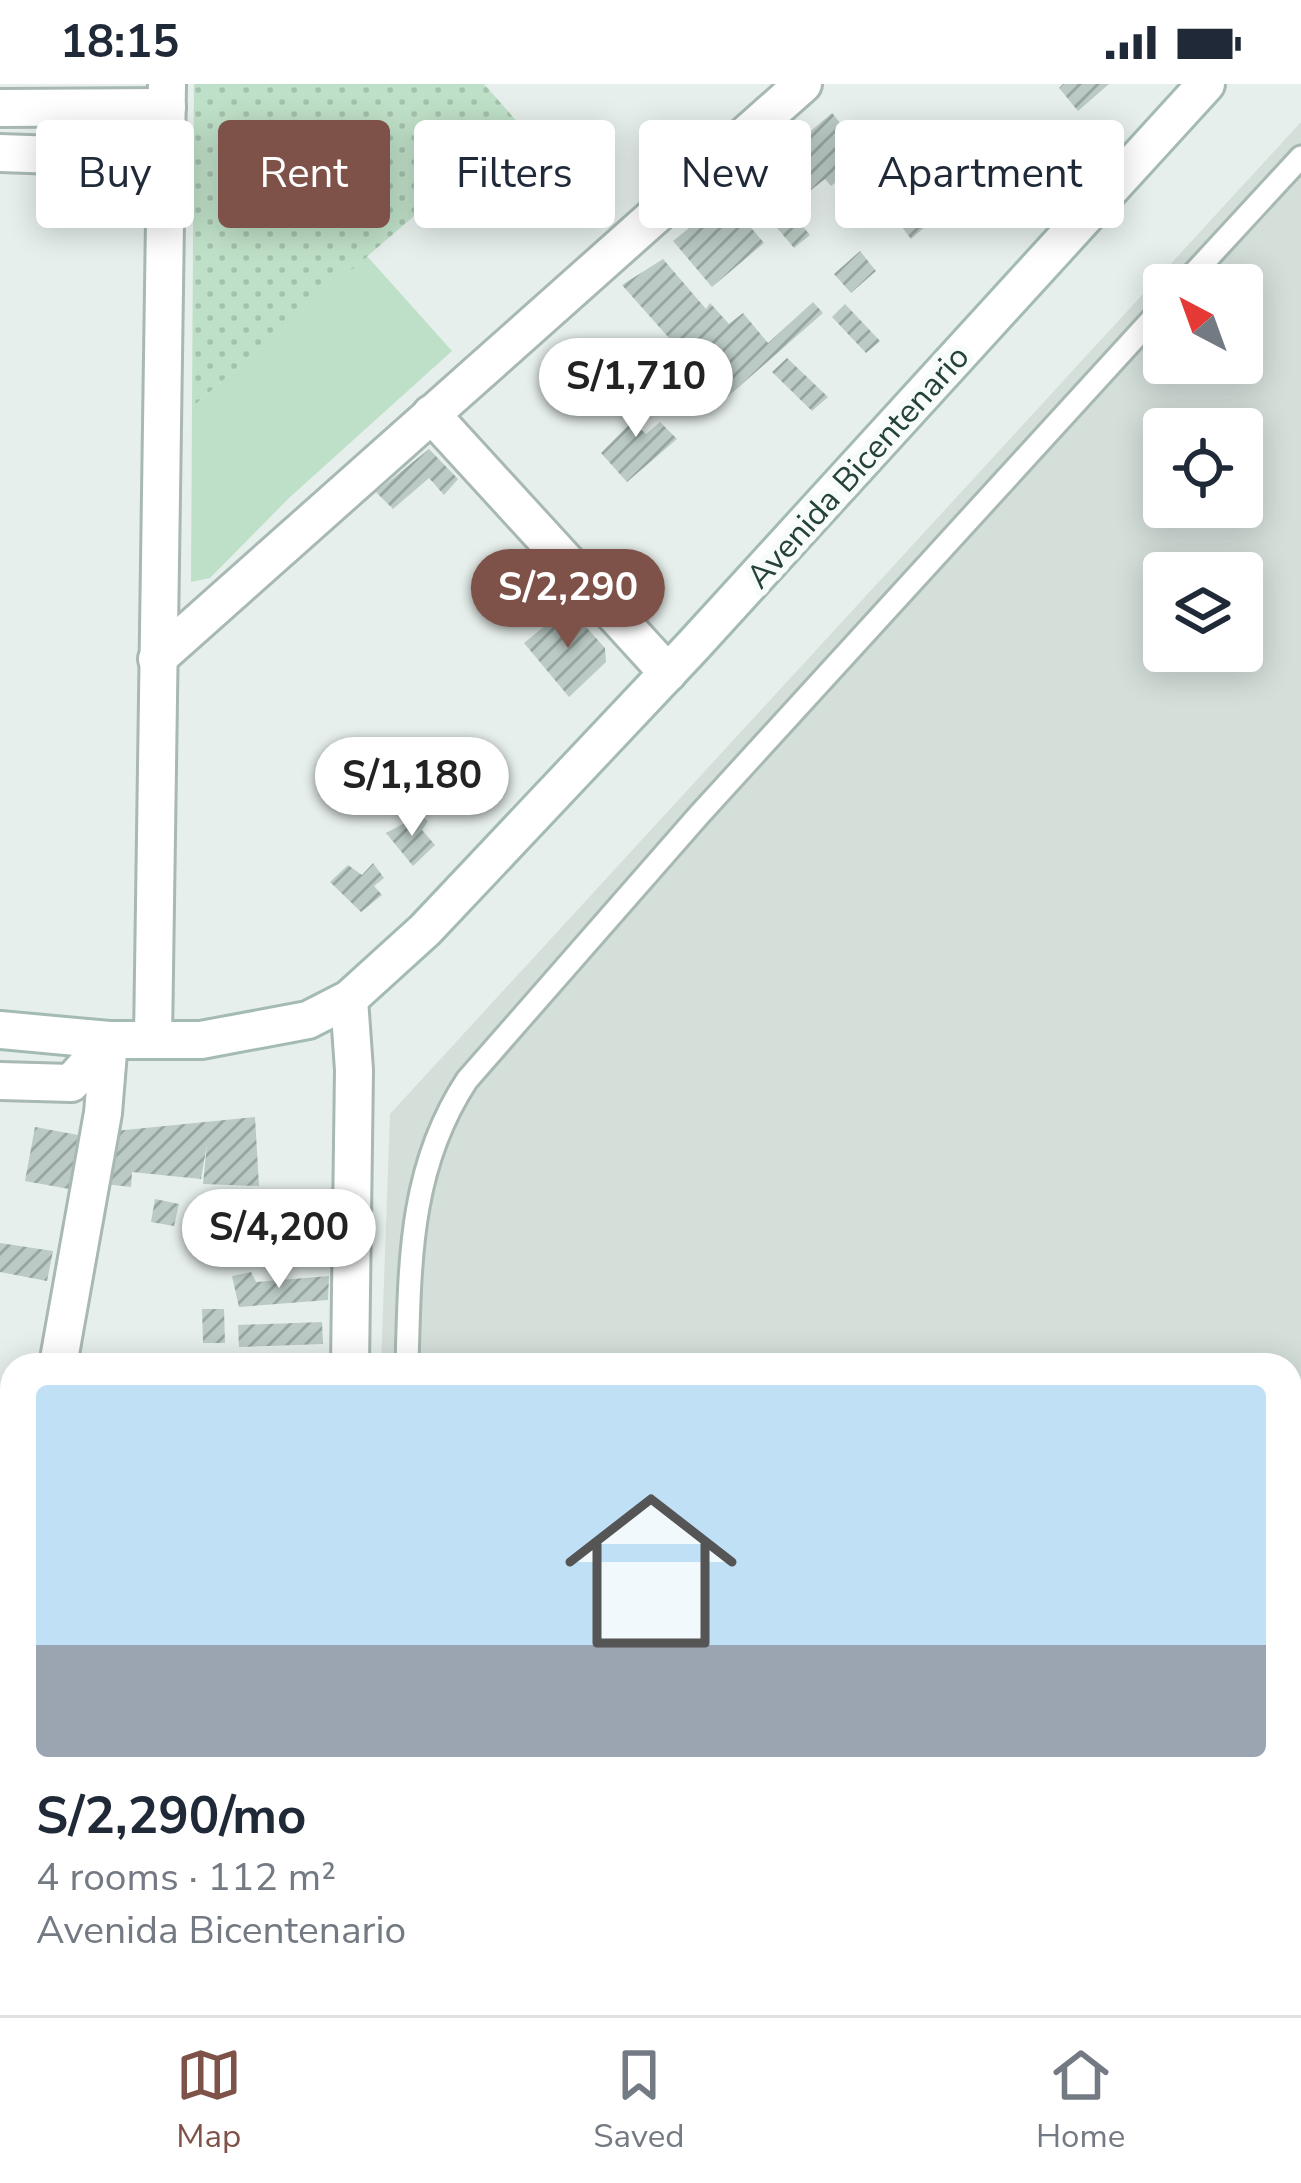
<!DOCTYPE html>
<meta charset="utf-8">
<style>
:root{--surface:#fff;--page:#f2f2f3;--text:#1f2937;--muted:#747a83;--line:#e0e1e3;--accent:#7f5249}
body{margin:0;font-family:"Nunito Sans",sans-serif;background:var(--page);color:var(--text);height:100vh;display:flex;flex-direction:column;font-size:45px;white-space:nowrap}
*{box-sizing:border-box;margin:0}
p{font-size:39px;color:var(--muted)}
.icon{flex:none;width:66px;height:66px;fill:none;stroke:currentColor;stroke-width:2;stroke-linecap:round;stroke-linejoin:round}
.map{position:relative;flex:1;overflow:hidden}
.panel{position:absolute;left:0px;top:1269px;width:1302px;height:663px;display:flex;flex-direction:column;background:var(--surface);border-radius:36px 36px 0 0;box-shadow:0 6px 30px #0003}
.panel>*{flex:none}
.banner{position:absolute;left:36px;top:36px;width:1230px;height:108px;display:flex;gap:24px}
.needle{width:78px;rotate:319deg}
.tools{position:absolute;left:1143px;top:180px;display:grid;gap:24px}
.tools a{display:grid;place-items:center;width:120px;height:120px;border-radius:12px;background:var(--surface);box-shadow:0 6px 30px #0003;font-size:60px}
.price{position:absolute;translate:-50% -102px;padding:0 27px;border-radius:42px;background:#fff;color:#222;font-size:39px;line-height:78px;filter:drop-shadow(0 3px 6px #0008)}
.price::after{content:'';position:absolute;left:50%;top:72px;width:36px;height:27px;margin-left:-18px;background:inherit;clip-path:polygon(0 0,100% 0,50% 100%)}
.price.on{background:var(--accent);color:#fff}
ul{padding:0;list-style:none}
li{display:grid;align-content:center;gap:24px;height:636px;padding:0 36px}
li+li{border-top:3px solid var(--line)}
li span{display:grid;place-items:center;height:372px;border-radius:12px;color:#555}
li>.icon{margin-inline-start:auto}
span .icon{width:216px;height:216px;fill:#fffc;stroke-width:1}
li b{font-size:51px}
.tag{padding:0 42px;border-radius:12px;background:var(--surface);box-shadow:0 6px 30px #0003;font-size:42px;line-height:108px}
.tag.on{background:var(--accent);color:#fff}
.status{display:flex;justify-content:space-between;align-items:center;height:84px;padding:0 60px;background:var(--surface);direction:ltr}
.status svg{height:33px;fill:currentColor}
.tabs{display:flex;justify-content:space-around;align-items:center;height:168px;border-top:3px solid var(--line);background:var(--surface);font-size:33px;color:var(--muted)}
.tabs a{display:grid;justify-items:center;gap:6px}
.tabs .on{color:var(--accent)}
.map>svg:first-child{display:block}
.built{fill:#d4dfda;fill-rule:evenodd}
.grass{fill:#bfe0c8}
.park{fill:url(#park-dots)}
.building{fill:url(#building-hatch)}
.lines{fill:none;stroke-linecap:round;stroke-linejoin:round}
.lane-casing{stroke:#a8b8b2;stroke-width:27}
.street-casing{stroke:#a8b8b2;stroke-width:42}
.secondary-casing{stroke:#a4bbb3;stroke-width:42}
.lane{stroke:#fff;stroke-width:21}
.street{stroke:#fff;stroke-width:36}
.secondary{stroke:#fff;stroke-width:36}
.labels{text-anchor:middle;stroke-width:12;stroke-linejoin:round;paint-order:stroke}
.street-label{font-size:33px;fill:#24423a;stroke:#f7fbf9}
</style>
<div class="status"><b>18:15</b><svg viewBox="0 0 49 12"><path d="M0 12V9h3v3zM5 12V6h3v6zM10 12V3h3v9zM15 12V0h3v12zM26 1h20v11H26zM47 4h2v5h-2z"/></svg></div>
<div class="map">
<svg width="1301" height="1931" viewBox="0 0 1301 1931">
<defs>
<pattern id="park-dots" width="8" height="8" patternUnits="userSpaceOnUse" patternTransform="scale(3)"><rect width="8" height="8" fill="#bfe0c8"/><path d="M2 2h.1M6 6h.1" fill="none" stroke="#a4c1ad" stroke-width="1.8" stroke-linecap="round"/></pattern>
<pattern id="building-hatch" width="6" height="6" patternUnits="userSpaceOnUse" patternTransform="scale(3)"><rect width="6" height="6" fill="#bbcac4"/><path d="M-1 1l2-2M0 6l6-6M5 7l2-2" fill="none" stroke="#98a6a0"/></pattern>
</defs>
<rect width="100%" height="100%" fill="#e6efeb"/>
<!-- built -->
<path class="built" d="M1301,38V1931H365V1920H1290V1281H381L390,1030ZM1164,201H1242V279H1164ZM1164,345H1242V423H1164ZM1164,489H1242V567H1164Z"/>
<!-- grass -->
<path class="grass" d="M367,172L452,267L289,414L210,494L191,498L192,323Z"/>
<!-- park -->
<path class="park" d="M194,0H484L520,41L192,323Z"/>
<!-- building -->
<g class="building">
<path d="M1063,0H1109L1078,27L1059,4Z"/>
<path d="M832,29L868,73L858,82L868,94L857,102L847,89L831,102L825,95L811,106L782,71Z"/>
<path d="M966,81L981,96L964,111L949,96Z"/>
<path d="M776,82L805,116L791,128L810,151L794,164L746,107Z"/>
<path d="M894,107L925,143L911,155L882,117Z"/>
<path d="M726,114L764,159L712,203L673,157Z"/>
<path d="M860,167L876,187L851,209L834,190Z"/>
<path d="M663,175L706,225L710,219L729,240L743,229L768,259L813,218L823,229L724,316L622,201Z"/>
<path d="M845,220L880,257L866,269L832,233Z"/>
<path d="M787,274L828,313L812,327L772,288Z"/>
<path d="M631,306L649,329L635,340L646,350L660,338L677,355L627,398L601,369L630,340L613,320Z"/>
<path d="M429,365L458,395L444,411L429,394L393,425L376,408Z"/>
<path d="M568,523L605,564L606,578L569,613L524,559Z"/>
<path d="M420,731L428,737L422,746L435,761L413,782L386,749Z"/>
<path d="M373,779L384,794L374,802L382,811L361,828L330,798L348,781L362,791Z"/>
<path d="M255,1033L259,1102L203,1100L207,1060L201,1095L132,1088L131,1103L106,1100L115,1047Z"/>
<path d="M35,1043L78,1051L69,1105L25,1097Z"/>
<path d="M155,1115L179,1120L174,1142L151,1138Z"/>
<path d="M255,1122L263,1135L229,1159L220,1146Z"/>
<path d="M326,1156L328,1175L298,1177L296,1158Z"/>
<path d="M0,1159L53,1167L47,1197L0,1188Z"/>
<path d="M251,1188L256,1198L329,1192L328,1216L239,1223L232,1192Z"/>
<path d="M202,1225H224L225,1259H203Z"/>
<path d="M322,1238L323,1260L239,1263L238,1241Z"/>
<path d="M12,1434V1472L3,1473L0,1435Z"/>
<path d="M12,1497V1520L4,1521L12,1534V1559H0V1498Z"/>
<path d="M158,1920H204L203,1931L158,1930Z"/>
</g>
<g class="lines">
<!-- lane casing -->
<g class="lane-casing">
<g id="lane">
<path d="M1183,201L1301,73"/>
<path d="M407,1281C410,1178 409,1084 467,996L699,731L1164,222"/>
<path d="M393,1931V1920"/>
</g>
</g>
<!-- street casing -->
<g class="street-casing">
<g id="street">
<path d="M0,24L167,23"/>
<path d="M0,69L167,75"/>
<path d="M431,330L668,589"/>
<path d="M157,575L803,0"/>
<path d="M349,915L354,986L350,1281"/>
<path d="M153,956L167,0"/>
<path d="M0,997L71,999L109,956"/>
<path d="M58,1281L103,1029L109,956"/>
<path d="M0,1407H12"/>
<path d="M0,1612H12"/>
<path d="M0,1815L12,1814"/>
<path d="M338,1931V1920"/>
</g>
</g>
<!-- secondary casing -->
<g class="secondary-casing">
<path id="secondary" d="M0,946L109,956H201L308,936L349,915L425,846L692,563L1206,0"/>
</g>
<!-- lane -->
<use href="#lane" class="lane"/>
<!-- street -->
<use href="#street" class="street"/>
<!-- secondary -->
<use href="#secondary" class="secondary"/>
</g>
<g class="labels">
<!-- street labels -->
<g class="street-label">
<text transform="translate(857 382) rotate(-48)" y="12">Avenida Bicentenario</text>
</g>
</g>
</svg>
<div class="tools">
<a><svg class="needle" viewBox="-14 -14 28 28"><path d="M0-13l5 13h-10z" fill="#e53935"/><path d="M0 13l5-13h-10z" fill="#747a83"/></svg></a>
<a><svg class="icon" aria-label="locate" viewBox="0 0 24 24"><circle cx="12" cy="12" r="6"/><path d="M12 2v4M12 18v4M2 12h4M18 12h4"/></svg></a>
<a><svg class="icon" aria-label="layers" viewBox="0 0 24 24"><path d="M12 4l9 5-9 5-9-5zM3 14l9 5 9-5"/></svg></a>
</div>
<b class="price" style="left:636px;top:356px">S/1,710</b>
<b class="price on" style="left:568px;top:567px">S/2,290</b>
<b class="price" style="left:412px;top:755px">S/1,180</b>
<b class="price" style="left:279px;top:1207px">S/4,200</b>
<div class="banner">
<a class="tag">Buy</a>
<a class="tag on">Rent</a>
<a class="tag">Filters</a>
<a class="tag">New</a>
<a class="tag">Apartment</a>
</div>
<section class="panel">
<ul>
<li><span style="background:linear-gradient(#bfe0f5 70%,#9aa5b1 0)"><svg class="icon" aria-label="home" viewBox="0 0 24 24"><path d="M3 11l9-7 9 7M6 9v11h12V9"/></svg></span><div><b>S/2,290/mo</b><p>4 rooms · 112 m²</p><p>Avenida Bicentenario</p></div></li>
</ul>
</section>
</div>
<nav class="tabs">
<a class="on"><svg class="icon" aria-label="map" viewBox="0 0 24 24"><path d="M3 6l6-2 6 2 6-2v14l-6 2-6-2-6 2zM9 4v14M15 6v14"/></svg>Map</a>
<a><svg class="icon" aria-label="saved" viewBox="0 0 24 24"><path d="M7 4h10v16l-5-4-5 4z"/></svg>Saved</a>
<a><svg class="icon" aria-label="home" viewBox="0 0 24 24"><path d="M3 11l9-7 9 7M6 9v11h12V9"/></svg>Home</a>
</nav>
